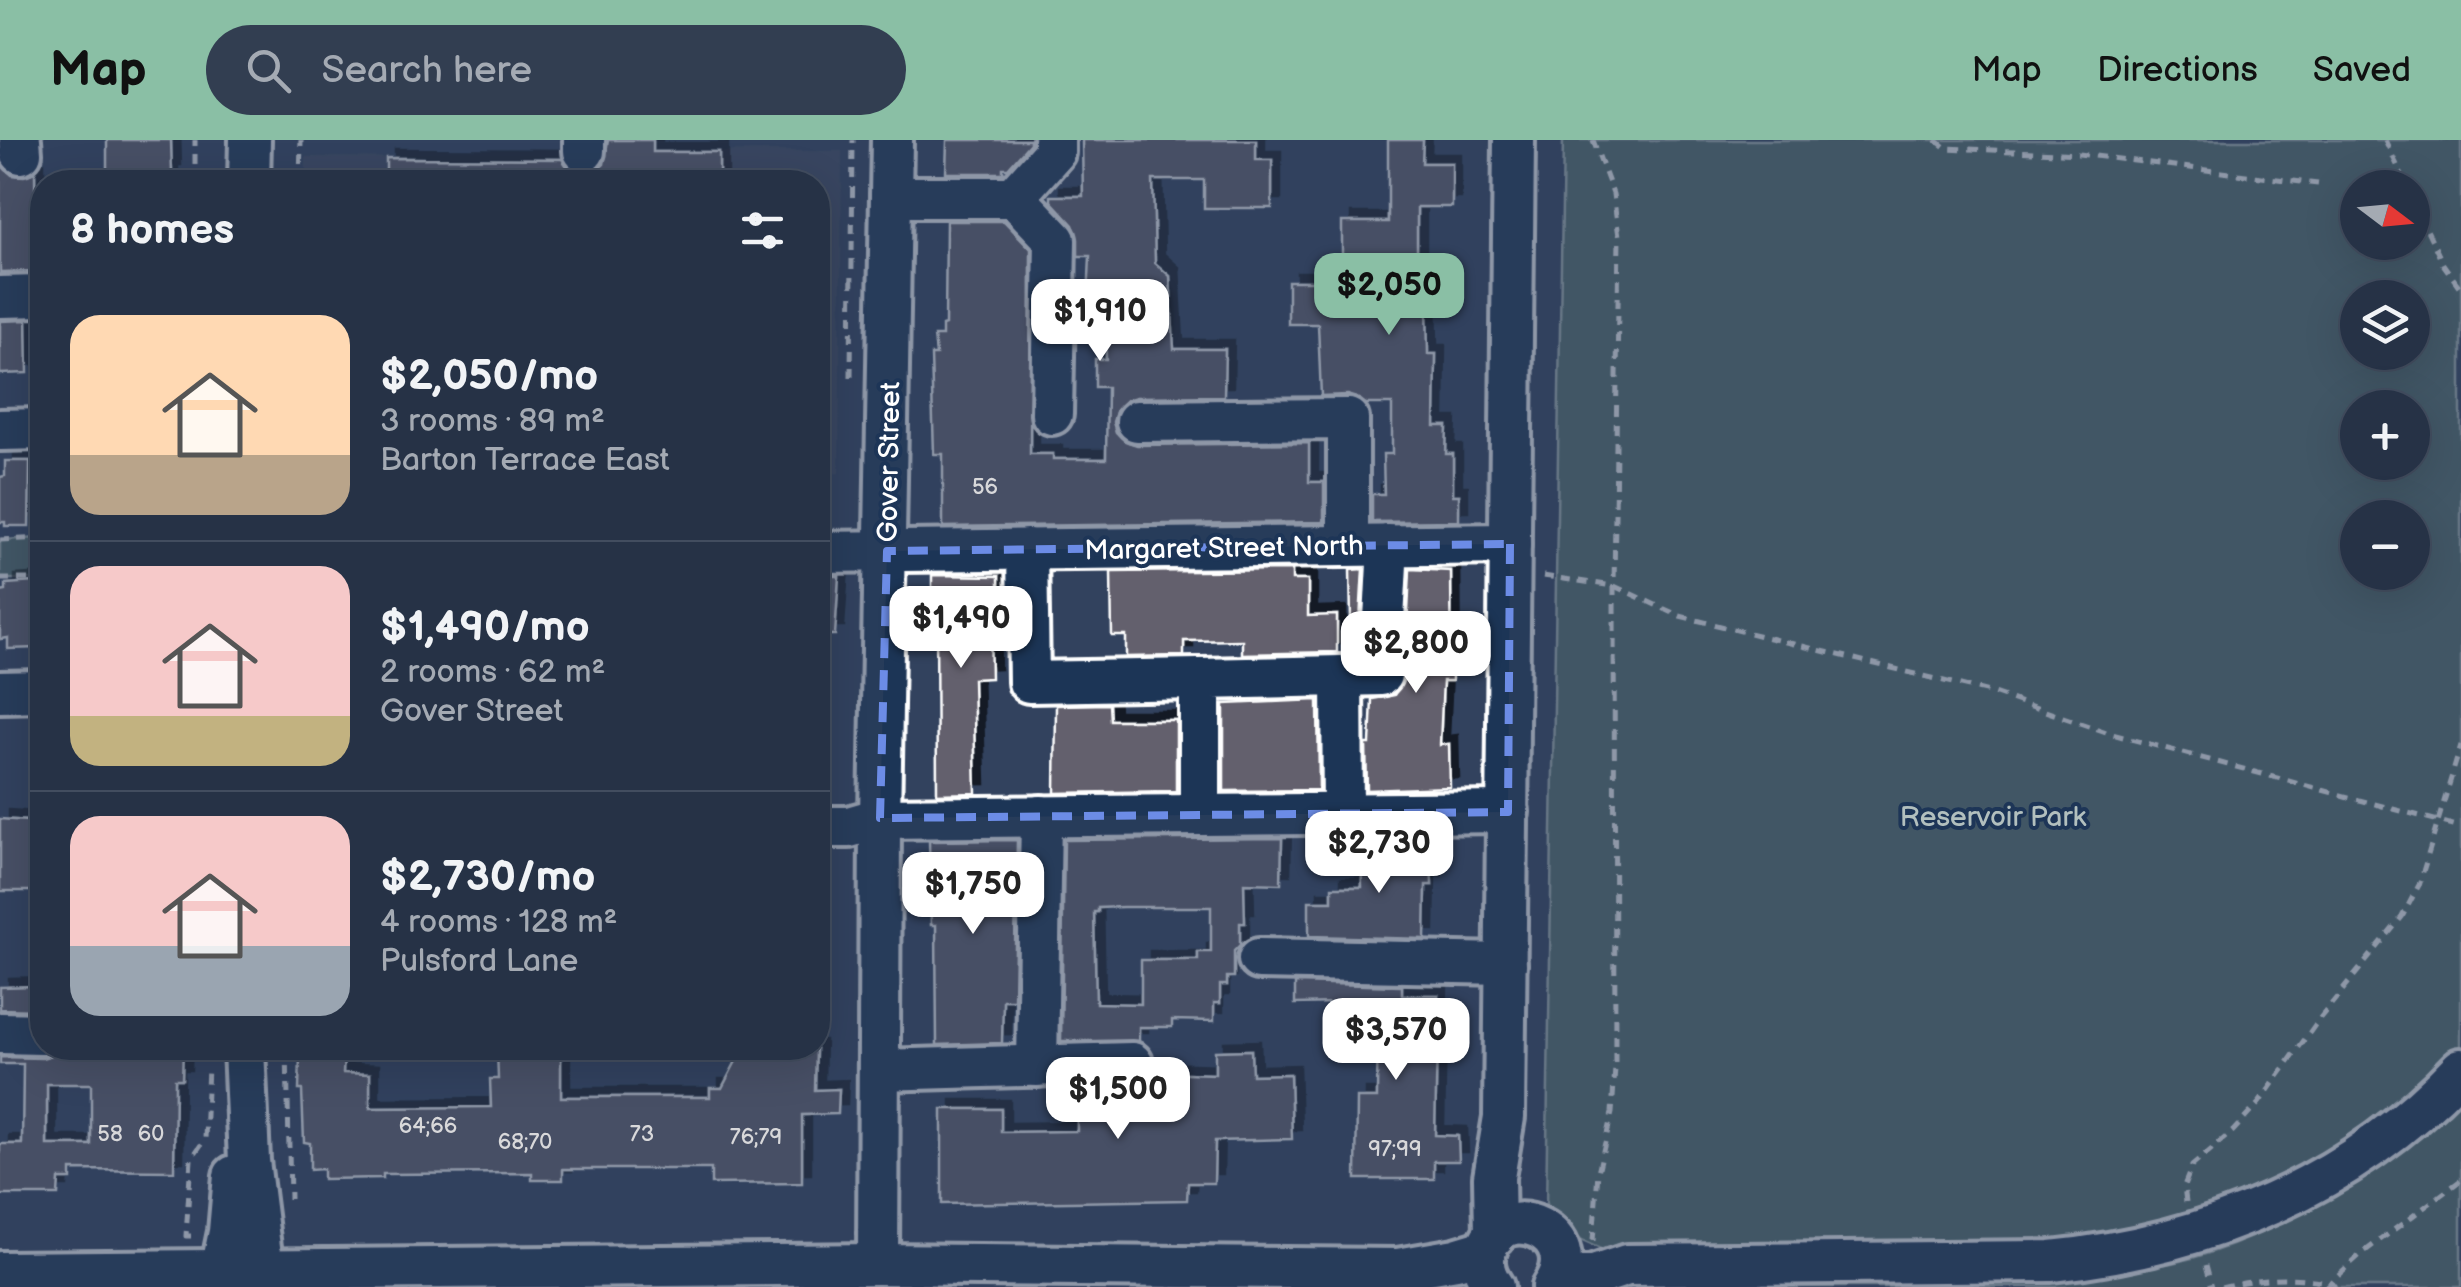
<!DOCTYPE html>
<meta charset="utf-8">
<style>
:root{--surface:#263246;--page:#323e51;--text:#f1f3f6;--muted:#a4aab3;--line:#424d5f;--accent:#8abfa5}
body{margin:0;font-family:"Balsamiq Sans",sans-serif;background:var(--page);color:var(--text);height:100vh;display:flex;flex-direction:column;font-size:38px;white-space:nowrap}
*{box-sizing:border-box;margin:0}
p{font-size:32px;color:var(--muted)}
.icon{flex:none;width:55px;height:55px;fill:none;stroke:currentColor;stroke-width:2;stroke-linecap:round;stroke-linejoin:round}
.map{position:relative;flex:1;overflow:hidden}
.details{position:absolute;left:30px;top:30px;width:800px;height:890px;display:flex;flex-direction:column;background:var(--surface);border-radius:40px;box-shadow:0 10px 40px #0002,0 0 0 2px var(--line)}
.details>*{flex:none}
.needle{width:65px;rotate:106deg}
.buttons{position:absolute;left:2340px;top:30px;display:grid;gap:20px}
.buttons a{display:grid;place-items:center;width:90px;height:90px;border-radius:50%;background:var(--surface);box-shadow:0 10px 40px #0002,0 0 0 2px var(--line);font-size:50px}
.price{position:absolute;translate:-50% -85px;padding:0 22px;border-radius:20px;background:#fff;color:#222;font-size:32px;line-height:65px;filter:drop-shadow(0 2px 5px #0008)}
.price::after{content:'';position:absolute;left:50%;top:60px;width:30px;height:22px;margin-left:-15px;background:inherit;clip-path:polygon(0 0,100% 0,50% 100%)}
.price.current{background:var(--accent);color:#111}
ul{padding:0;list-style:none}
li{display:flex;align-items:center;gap:30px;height:250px;padding:0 40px}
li+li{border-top:2px solid var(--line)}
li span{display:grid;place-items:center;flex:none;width:280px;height:200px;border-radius:30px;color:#555}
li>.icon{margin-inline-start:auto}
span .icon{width:120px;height:120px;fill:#fffc;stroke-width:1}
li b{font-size:42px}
h2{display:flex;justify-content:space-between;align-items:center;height:120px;padding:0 40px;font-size:42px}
header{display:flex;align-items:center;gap:60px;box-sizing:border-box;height:140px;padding:0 50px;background:var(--accent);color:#111}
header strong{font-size:48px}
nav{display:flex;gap:55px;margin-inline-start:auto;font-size:35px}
.search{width:700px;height:90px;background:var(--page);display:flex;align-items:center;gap:25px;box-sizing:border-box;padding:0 35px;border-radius:55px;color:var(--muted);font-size:38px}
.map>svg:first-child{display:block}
.built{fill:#414b62}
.green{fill:#55706e;stroke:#aab8b6;stroke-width:2.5;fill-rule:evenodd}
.building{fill:#63616d;stroke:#fff;stroke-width:2.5;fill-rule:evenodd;filter:url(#shadow)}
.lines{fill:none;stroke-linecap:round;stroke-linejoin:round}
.minor-casing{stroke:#fff;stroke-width:48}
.path{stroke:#fff;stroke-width:5;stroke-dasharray:10 8;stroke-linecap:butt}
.minor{stroke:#1d3557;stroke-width:40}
.marked{fill:none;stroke:#6c8ce6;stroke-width:8;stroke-dasharray:20 12;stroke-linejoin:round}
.labels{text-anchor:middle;stroke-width:8;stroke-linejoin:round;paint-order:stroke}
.number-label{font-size:22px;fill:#d8d8da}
.street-label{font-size:28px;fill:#fff;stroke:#1d3557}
.park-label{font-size:28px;fill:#b2bfbe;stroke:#1d3557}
</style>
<header>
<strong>Map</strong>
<div class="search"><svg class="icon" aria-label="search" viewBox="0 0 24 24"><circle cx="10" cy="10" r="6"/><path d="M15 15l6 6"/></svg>Search here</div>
<nav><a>Map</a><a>Directions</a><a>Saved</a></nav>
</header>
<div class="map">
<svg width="2461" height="1147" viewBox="0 0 2461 1147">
<defs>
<filter id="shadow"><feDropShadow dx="9" dy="-9" stdDeviation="0" flood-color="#0009"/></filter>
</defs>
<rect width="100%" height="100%" fill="#32425e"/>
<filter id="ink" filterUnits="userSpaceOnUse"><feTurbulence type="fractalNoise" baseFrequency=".01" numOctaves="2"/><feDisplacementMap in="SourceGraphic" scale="20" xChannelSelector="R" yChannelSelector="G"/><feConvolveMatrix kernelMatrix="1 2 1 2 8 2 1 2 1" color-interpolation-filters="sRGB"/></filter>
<g filter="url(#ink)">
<!-- built -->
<path class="built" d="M842,11L839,333H818V42H306V17L588,19L589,12Z"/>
<!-- green -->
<g class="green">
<path d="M1563,0H2461V912L2346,1020L2115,1110L1628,1121L1582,1101L1546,1069ZM2358,48H2412V102H2358ZM2358,158H2412V212H2358ZM2358,268H2412V322H2358ZM2358,378H2412V432H2358Z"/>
<path d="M42,398V439H0V400Z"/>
<path d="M2461,959V1147H1593L1606,1144L2052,1137C2106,1134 2161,1129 2212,1112C2305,1081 2388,1023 2461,959Z"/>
</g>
<!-- building -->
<g class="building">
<path d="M107,0H171L172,34H169V42H107Z"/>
<path d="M608,0H653V12H719V42H386V18L562,19L571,31L585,35L595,32L604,24Z"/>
<path d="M947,0H1030V3L1008,28H1003V33H946Z"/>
<path d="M1082,0H1256V20H1272V68H1204V40H1153L1155,123L1170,136L1174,209H1225L1224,256L1136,257L1126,260L1117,269L1113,282L1116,292L1125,301L1137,305L1309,303V342H1324V382L943,387V314H934L931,215H936L934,196H942V186L945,185L946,81H1004L1031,109L1030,314H1053V319H1106L1107,247H1095V219H1106L1105,160H1088L1090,116H1078V99L1073,85L1051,61V56H1083Z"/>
<path d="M1388,0H1423L1422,23H1452V67H1417V130L1432,147V159L1427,165L1428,214H1436L1435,286H1447L1446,314H1453V355H1459V381L1372,382V354H1384L1383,314H1392V264H1366L1348,255L1321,256L1318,184H1288V141H1342V82H1388Z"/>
<path d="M0,23L12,35L24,36L35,32L36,131L0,132Z"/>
<path d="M27,180L28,233L0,234V181Z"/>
<path d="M5,321H30L29,386H5V382H0V337L5,336Z"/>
<path d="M1363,429L1360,481H1351L1350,430Z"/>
<path d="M1410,429L1451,431L1452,541H1443L1440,605L1449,604L1450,647L1367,650L1366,604H1370L1372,559L1394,555L1405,537Z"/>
<path d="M1292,430V440H1308V476L1337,475V512L1242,514V500L1184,501V516L1126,517V496H1112L1111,432Z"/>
<path d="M932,435L999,436V484H990L991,538L973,539L976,653L937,654L936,483H932Z"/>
<path d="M818,436H839L835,495H818Z"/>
<path d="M35,442L37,508L8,509V498L0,499V452L6,451V444Z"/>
<path d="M1318,560L1319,650L1224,651V564Z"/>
<path d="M1109,564L1110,580H1176V651L1055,653L1056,565Z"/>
<path d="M0,679L42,682V751H0Z"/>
<path d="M1282,698L1281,744L1244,743L1245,783H1240V805L1234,811V837H1227V845H1220V863H1214V881L1172,880V887H1139V901H1061L1064,700ZM1123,767H1211V812H1198V820H1141V864L1096,863L1094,772H1098V768Z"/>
<path d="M1418,698V719H1431L1432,745H1426L1425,799L1309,796V761H1332V747H1362L1361,699Z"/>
<path d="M1017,700L1014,860H1003L1002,903L937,905L936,785H931L929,701Z"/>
<path d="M1295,843L1402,846V855H1438L1435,995L1458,996L1459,1021H1434V1039H1356L1357,958H1377L1378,862L1295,864Z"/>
<path d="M36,846V870L0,869V847Z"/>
<path d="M61,908H183L182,939H175L174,1031L71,1030V1039H59L58,1055H0V1004H22L23,924H0V917L42,918L52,915ZM47,944H91V1005H47Z"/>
<path d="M497,908H561V957H710V948H722L743,908L816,909L815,950L839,949L838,974L802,975V1043L711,1044V1029H563V1040H532V1033L383,1034V1038L323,1039V1029L310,1030V1003L304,1002L302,950H299L300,915L344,916L343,933L370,934V968L491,967L490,939H498Z"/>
<path d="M1251,910L1252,935L1290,934L1292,999L1215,1001L1214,1043H1188L1187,1060L942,1064V969H1001V992L1077,991V969H1132V959L1150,960V938L1154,932L1215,934V911Z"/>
</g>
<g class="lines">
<!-- minor casing -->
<g class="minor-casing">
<g id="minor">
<path d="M20,0L21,13"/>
<path d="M584,0V11"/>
<path d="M249,42L250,0"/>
<path d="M891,57H1014L1054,12V0"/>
<path d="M1014,57L1055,100L1052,274"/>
<path d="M0,157L42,156"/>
<path d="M1137,281L1348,279V405"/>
<path d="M0,290L42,289"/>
<path d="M1027,409L1029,542L1200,539"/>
<path d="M818,412L1510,404"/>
<path d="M1342,536L1381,535L1388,405"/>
<path d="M0,552L42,551"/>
<path d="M1200,675V539L1342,536L1343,673"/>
<path d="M818,687H849L880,678L1508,672"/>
<path d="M1259,819L1506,824"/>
<path d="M0,893L42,894"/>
<path d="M244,908L249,1021L263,1131"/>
<path d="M1037,926L1041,676"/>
<path d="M879,930L1132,923"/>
<path d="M1495,1095L1494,1037L1504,977L1514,0"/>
<path d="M878,1124L880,678L892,0"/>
<path d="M221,1131L229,1092L234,1036"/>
<path d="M0,1132L878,1124L1398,1129L1456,1119L1486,1110"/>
<path d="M1558,1137H1591L1627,1125L2051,1121C2207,1105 2351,1046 2461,929"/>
<path d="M1493,1147C1485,1136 1481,1123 1486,1109C1505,1056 1588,1094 1552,1147"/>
</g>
</g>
<!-- path -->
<g class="path">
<path d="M1936,0L1946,8L2079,14L2318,44"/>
<path d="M2385,0L2408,48"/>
<path d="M195,42V0"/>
<path d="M300,42L301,0"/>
<path d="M2412,58L2443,124L2461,149"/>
<path d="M851,237L853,0"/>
<path d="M0,400L42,398"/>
<path d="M1543,436L1614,446L1680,476L1993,553L2112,594L2461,687"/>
<path d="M0,439H42"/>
<path d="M287,908L290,1059"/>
<path d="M2186,1062L2184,1046L2192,1026L2233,991L2259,963L2320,878L2402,777L2419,745L2461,605"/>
<path d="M191,1096H186L191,1019L205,999L208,926"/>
<path d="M1593,1101L1598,1032L1612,973L1615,928L1614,446L1619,96L1613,54L1593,0"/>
<path d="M2206,1125L2212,1147"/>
<path d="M2221,1147C2263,1137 2289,1135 2332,1143L2335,1147"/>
<path d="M2325,1147L2360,1115L2461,1040"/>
</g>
<!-- minor -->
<use href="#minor" class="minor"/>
</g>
</g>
<!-- marked area -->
<path d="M0 0H2461V1147H0ZM1510,404L1508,672L880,678L887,411Z" fill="#32425e" fill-opacity=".55" fill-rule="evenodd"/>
<path class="marked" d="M1510,404L1508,672L880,678L887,411Z"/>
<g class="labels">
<!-- number labels -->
<g class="number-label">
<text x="985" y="354">56</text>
<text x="428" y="993">64;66</text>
<text x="110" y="1001">58</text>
<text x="151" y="1001">60</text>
<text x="642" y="1001">73</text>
<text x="756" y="1004">76;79</text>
<text x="525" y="1009">68;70</text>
<text x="1395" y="1016">97;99</text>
</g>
<!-- street labels -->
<g class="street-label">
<text transform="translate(888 322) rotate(-89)" y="10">Gover Street</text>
<text transform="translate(1224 407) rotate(-1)" y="10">Margaret Street North</text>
</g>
<!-- park labels -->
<g class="park-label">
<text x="1993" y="686">Reservoir Park</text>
</g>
</g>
</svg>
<div class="buttons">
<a><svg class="needle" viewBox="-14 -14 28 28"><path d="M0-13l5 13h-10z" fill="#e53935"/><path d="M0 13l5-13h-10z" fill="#a4aab3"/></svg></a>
<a><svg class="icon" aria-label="layers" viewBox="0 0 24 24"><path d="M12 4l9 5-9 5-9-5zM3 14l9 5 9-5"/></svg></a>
<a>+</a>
<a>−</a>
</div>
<b class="price current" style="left:1389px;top:198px">$2,050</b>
<b class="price" style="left:1100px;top:224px">$1,910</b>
<b class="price" style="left:961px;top:531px">$1,490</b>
<b class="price" style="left:1416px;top:556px">$2,800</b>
<b class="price" style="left:1379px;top:756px">$2,730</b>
<b class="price" style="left:973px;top:797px">$1,750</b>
<b class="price" style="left:1396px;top:943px">$3,570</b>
<b class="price" style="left:1118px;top:1002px">$1,500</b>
<section class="details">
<h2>8 homes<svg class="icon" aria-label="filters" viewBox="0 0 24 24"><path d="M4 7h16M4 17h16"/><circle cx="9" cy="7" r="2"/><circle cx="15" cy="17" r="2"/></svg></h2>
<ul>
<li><span style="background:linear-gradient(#ffd9b3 70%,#b9a48a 0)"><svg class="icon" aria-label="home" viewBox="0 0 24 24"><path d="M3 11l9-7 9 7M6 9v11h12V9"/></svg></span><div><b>$2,050/mo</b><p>3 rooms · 89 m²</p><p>Barton Terrace East</p></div></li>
<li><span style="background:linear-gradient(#f6c9c9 75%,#c2b280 0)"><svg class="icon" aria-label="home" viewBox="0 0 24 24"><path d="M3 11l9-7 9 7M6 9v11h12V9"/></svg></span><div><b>$1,490/mo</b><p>2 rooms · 62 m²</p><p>Gover Street</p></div></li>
<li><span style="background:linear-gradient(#f6c9c9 65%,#9aa5b1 0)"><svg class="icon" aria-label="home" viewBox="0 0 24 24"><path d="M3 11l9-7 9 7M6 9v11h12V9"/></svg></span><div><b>$2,730/mo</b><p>4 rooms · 128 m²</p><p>Pulsford Lane</p></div></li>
</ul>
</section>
</div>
